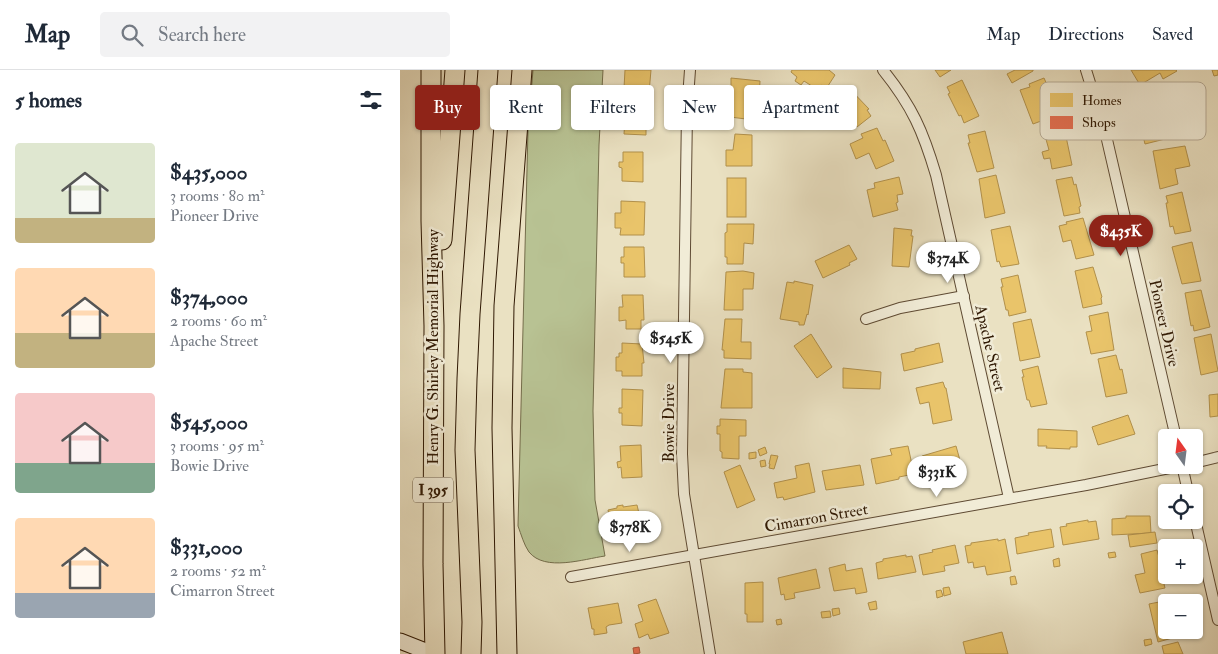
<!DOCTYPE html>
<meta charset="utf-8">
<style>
:root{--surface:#fff;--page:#f2f2f3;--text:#1f2937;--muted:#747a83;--line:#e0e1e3;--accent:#8f2418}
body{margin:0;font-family:"IM FELL Double Pica",serif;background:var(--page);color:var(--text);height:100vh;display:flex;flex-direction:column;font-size:19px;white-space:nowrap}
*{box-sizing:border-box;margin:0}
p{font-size:16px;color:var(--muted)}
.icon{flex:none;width:28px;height:28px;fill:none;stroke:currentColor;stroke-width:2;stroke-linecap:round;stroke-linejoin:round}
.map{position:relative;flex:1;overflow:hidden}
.drawer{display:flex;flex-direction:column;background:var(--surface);width:400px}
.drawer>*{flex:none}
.guide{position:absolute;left:15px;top:15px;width:475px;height:45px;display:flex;gap:10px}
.needle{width:32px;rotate:346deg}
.tools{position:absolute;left:758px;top:359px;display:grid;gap:10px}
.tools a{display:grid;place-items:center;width:45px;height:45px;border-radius:5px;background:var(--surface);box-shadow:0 1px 4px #0004;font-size:25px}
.price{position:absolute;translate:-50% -42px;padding:0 11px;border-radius:18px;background:#fff;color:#222;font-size:16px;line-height:32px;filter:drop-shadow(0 1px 2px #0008)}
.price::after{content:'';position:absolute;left:50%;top:30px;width:15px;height:11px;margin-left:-8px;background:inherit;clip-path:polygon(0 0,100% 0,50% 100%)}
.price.on{background:var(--accent);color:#fff}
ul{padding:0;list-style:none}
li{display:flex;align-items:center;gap:15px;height:125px;padding:0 15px}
li span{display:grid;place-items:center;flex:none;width:140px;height:100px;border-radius:5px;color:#555}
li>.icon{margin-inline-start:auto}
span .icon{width:60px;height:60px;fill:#fffc;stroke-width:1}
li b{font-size:21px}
h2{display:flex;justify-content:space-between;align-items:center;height:60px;padding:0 15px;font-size:21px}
.chip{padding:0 18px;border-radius:5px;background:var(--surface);box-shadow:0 1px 4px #0004;font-size:18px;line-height:45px}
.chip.on{background:var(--accent);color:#fff}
header{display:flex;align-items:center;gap:30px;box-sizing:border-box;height:70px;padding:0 25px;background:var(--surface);border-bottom:1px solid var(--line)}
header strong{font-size:24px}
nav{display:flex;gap:28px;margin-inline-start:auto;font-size:18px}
.search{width:350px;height:45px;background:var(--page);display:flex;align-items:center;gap:12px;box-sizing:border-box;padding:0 18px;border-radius:5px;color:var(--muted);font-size:19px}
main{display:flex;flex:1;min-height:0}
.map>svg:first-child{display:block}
.green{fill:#b8c293;stroke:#746d4b}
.homes{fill:#e9c46a;stroke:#b1904b}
.shops{fill:#e76f51;stroke:#b0553a}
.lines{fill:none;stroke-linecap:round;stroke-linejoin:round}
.street-casing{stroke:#5e4a33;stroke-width:12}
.secondary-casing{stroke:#2f1803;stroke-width:17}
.highway-casing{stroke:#2f1803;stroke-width:21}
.street{stroke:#f1ecd7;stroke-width:10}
.secondary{stroke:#f1ecd7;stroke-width:15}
.highway{stroke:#eae1c2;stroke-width:19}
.labels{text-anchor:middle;stroke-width:5;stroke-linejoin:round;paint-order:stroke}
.shield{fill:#f1ecd7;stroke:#695843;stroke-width:1}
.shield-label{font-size:15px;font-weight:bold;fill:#2f1803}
.street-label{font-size:16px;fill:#2f1803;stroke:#f1ecd7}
.key{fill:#f1ecd7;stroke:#b7ac97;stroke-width:1}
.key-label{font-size:14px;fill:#2f1803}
</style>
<header>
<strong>Map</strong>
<div class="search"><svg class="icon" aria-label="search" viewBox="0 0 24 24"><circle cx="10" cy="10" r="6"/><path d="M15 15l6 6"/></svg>Search here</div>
<nav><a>Map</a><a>Directions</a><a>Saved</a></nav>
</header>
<main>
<section class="drawer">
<h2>5 homes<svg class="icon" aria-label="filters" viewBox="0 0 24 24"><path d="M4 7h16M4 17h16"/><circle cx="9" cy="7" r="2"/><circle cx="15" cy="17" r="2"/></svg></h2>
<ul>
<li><span style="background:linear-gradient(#dfe7d0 75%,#c2b280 0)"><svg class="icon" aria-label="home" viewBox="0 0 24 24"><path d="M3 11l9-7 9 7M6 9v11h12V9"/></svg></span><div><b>$435,000</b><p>3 rooms · 80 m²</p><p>Pioneer Drive</p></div></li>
<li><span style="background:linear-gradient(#ffd9b3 65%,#c2b280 0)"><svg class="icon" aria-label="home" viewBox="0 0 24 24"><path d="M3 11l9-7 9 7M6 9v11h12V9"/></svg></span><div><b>$374,000</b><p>2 rooms · 60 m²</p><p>Apache Street</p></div></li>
<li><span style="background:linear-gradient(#f6c9c9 70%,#7fa58c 0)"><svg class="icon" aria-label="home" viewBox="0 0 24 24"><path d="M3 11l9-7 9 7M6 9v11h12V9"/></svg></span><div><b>$545,000</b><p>3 rooms · 95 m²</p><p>Bowie Drive</p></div></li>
<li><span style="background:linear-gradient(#ffd9b3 75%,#9aa5b1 0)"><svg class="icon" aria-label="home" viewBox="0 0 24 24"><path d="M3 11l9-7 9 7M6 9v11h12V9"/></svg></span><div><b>$331,000</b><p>2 rooms · 52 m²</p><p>Cimarron Street</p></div></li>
</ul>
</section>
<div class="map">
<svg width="818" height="584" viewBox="0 0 818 584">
<rect width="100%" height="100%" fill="#eae1c2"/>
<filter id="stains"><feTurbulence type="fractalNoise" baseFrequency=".004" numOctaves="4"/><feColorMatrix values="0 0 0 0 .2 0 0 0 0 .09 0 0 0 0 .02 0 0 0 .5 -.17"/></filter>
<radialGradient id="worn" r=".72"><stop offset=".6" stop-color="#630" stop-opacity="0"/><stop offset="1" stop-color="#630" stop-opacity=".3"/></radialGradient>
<!-- green -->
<path class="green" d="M133,0H203L199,75L193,341L195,430L205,486C184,489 145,502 129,482C124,475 121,464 118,456L128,60Z"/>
<!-- homes -->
<g class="homes">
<path d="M225,0H251L249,23H236V19L224,18Z"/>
<path d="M392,0H429L435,5L426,19L421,15L418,20L404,11L401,15L395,11L397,7L391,2Z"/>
<path d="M535,0H551L540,7Z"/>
<path d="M615,0H633V1L612,13L607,4Z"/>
<path d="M731,0H776L777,1L763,9L760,3L740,15Z"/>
<path d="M812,0H818V5L814,6Z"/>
<path d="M331,8L360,11L359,29L348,28L346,49L330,47L329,41H327L328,23H325V16H331Z"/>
<path d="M644,8L660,44L633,54L620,20L630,17L629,14Z"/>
<path d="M562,10L579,46L564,53L561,45L559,46L548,24L550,23L547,17Z"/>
<path d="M447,16L469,39L467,40L471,46L457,57L433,27Z"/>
<path d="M226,33L246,34V65L224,64L225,49H222V44H225Z"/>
<path d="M766,36L773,67L745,74L741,58L751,55L749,40Z"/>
<path d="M664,57L672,95L652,99L650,88L644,89L642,82L649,80L644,62Z"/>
<path d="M477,58L483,71L485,70L494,91L476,99L469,83L456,89L450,74L463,68L461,64Z"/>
<path d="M585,61L594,98L577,102L568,73H570L568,65Z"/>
<path d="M335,64L352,65V96H326V80H333Z"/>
<path d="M785,76L790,96L775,99L778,114L760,119L753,81Z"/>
<path d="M223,82H243V112L222,111V98L219,97V92H223Z"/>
<path d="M596,105L605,143L585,148L579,109Z"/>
<path d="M499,107L503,124L497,125L498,132L496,133L498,140L473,147L467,120L475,118L474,113Z"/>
<path d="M672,107L674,115L676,114L681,136L679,137L680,143L664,146L656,110Z"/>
<rect x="327" y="108" width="19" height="39"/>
<path d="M782,122L791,161L775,164L773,156L770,157L766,133H768L766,126Z"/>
<path d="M221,131L245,132L244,165H220L221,158H215V143H221Z"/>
<path d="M683,148L694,185L676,189L671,170L663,172L659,156L667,154L666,152Z"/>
<path d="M327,154H354L353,174L344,173L343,194H327V187H325V163L327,162Z"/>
<path d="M610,156L619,194L601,197L599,191L597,192L591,160Z"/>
<path d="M494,158L512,160L511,166H513L509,197L492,196Z"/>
<path d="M792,172L801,211L782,214L772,177Z"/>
<path d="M449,175L457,189L449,193L450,195L423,208L415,191Z"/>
<path d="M224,177H244L245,207H224V193H221V187H224Z"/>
<path d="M693,197L702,227L701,228L702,234L683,238L675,201Z"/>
<path d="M343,201L354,203L353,219H343V240H324L326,202Z"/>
<path d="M618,205L626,242L609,246L608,240H606L601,217H603L601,209Z"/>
<path d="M394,211L413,215L408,245L407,244L404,255H399V252L380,249L387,212L394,213Z"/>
<path d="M801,220L810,257L794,261L793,255L791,256L785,223Z"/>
<path d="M222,225H243L244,250H241V259H226V250L219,251V237H223Z"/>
<path d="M708,242L714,280L691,284L686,262L692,261L689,246Z"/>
<path d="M325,249H342L341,272H351V289L324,288V280H322Z"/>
<path d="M631,249L640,287L620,291L613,253Z"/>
<path d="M411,264L432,297L417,308L394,276Z"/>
<path d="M811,264L818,301L801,305L794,268Z"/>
<path d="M222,273L242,274L244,293H242V306H222V301H216V287H219V283H222Z"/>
<path d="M539,273L543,292L504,301L501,284L515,281V279Z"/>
<path d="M716,285L720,300L722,299L727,323L706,327L698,289Z"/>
<path d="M638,296L647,334L631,337L629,330H627L622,307H624L622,300Z"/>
<path d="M443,298L481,302L480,319L443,318Z"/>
<path d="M325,299H343V302L352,303V338H321Z"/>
<path d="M543,312L545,318H546L552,350L533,354L529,332L520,334L516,318Z"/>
<path d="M222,319L243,320L242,356L222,355V343H219V338H222Z"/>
<path d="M818,324V346L810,347L809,325Z"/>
<path d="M728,345L735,364L698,375L692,357Z"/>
<path d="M320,349L346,350V366H339V389L322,388V382L320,381V364H317V356H320Z"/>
<path d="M638,359L677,361V377H670V379L646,378L647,376H638Z"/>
<path d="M241,375L242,407L222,408L221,397L218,398L217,392L221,391L220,376Z"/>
<path d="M508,376L514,404L499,407V409L476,414L471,389L492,385L490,379Z"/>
<path d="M556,376L561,394L527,402L522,386Z"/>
<path d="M365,377L367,383L360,386L358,380Z"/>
<path d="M356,382V388L349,389V383Z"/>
<path d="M371,385L378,386L374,399L369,398L370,394H369Z"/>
<path d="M365,390L366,396L361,397L360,391Z"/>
<path d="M409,393L415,422L384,430L383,427L377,428L374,413L397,408L395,396Z"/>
<path d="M340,395L355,430L337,438L324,402Z"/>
<path d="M460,395L464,415L426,420L422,401Z"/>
<path d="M223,435V437L237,435L242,456L212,460L208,440L217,438V436Z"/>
<path d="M726,446H750L751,463L712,465V449L726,448Z"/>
<path d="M688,450V452L696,451L699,469L663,475L660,457L667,456L666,454Z"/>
<path d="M651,459L654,477L617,484L615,468L629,465L628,463Z"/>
<path d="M755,462L757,473L730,477L728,465Z"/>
<path d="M598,469V471L605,469L611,501L587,505L585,496L574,498L573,492L568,493L565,476L571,475V473Z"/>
<path d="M555,475L559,493L544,496L545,501L523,505L519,485L533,482L532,480Z"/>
<path d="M757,480L765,509L763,510L765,518L740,523L735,505L745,503L741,484Z"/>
<path d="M715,482L716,487L709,488L708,483Z"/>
<path d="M506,485V487L512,486L516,502L478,509L476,493L483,491V489Z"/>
<path d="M659,488L660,496L654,497L653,490Z"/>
<path d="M445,494L446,501L462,498L467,522L456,524L455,518L434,521L429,498Z"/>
<path d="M416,499L420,518L394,523L395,528L385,530L384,524L381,525L378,508Z"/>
<path d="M615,506L617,514L611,515L610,507Z"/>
<path d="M363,512V552H347V544H345V513Z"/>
<path d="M549,517L551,524L544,526L543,518Z"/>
<path d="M541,520L543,526L537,528L536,521Z"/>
<path d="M256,529L269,563L250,569L248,564L239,568L235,554L243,551L238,535Z"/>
<path d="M769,530L770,532H766V560H774L776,567L758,572L749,534Z"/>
<path d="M476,531L477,539L470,540L468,533Z"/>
<path d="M218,533L222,553L209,555L206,557L207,563L194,565V559H192L188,538Z"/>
<path d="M439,538L440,544L433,546L432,539Z"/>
<path d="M430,541L431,547L422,548L421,542Z"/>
<path d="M381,549L382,554L377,555L376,550Z"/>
<path d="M602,562L608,584H566L563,572Z"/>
<path d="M751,569L752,574L745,576L744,570Z"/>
<path d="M778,572L783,584H764L762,576Z"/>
</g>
<!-- shops -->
<path class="shops" d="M239,577L240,583L234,584L233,578Z"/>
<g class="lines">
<!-- street casing -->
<g class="street-casing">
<g id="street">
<path d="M290,0L287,42L282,384L284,424L310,584"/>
<path d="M483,0C512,36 523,61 536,105L609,428"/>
<path d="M686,0L705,61L776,368"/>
<path d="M466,249L500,238L564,226"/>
<path d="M794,393L818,387"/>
<path d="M782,395L788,422"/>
<path d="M794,445L818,550"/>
<path d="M171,507L686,415L784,395"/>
</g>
</g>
<!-- secondary casing -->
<g class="secondary-casing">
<path id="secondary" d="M0,571L33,584"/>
</g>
<!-- highway casing -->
<g class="highway-casing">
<g id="highway">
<path d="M31,0V151L34,256L33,494L35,584"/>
<path d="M42,170L55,0"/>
<path d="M71,584L72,552L65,380L67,309L70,244L88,0"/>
<path d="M107,584L102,358L104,236L122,0"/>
</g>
</g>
<!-- street -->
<use href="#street" class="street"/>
<!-- secondary -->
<use href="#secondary" class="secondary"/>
<!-- highway -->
<use href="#highway" class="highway"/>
</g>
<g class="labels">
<!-- shield labels -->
<rect class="shield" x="13" y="407.5" width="40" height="25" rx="4"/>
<g class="shield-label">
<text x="33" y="425">I 395</text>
</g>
<!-- street labels -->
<g class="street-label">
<text transform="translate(765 253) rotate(77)" y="6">Pioneer Drive</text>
<text transform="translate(32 277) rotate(-90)" y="6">Henry G. Shirley Memorial Highway</text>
<text transform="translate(591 278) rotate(77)" y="6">Apache Street</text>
<text transform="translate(268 353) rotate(-90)" y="6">Bowie Drive</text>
<text transform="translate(416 447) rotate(-10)" y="6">Cimarron Street</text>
</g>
</g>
<!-- legend -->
<rect x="640" y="12" width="166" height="58" rx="8" class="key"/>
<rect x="650" y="23" width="23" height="14" fill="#e9c46a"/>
<rect x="650" y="46" width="23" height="13" fill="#e76f51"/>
<g class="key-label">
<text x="682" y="35">Homes</text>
<text x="682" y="57">Shops</text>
</g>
<rect width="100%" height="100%" filter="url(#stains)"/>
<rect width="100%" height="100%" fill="url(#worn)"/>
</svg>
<div class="tools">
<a><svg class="needle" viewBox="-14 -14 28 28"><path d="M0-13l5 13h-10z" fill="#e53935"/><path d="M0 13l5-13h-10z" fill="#747a83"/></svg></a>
<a><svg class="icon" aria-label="locate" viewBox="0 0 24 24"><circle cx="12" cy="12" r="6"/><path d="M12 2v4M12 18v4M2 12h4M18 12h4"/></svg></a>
<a>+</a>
<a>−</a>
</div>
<b class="price on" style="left:721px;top:187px">$435K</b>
<b class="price" style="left:548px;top:214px">$374K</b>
<b class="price" style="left:271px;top:294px">$545K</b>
<b class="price" style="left:537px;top:428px">$331K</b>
<b class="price" style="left:230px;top:483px">$378K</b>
<div class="guide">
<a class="chip on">Buy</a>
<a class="chip">Rent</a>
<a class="chip">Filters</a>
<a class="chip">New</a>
<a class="chip">Apartment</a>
</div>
</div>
</main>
